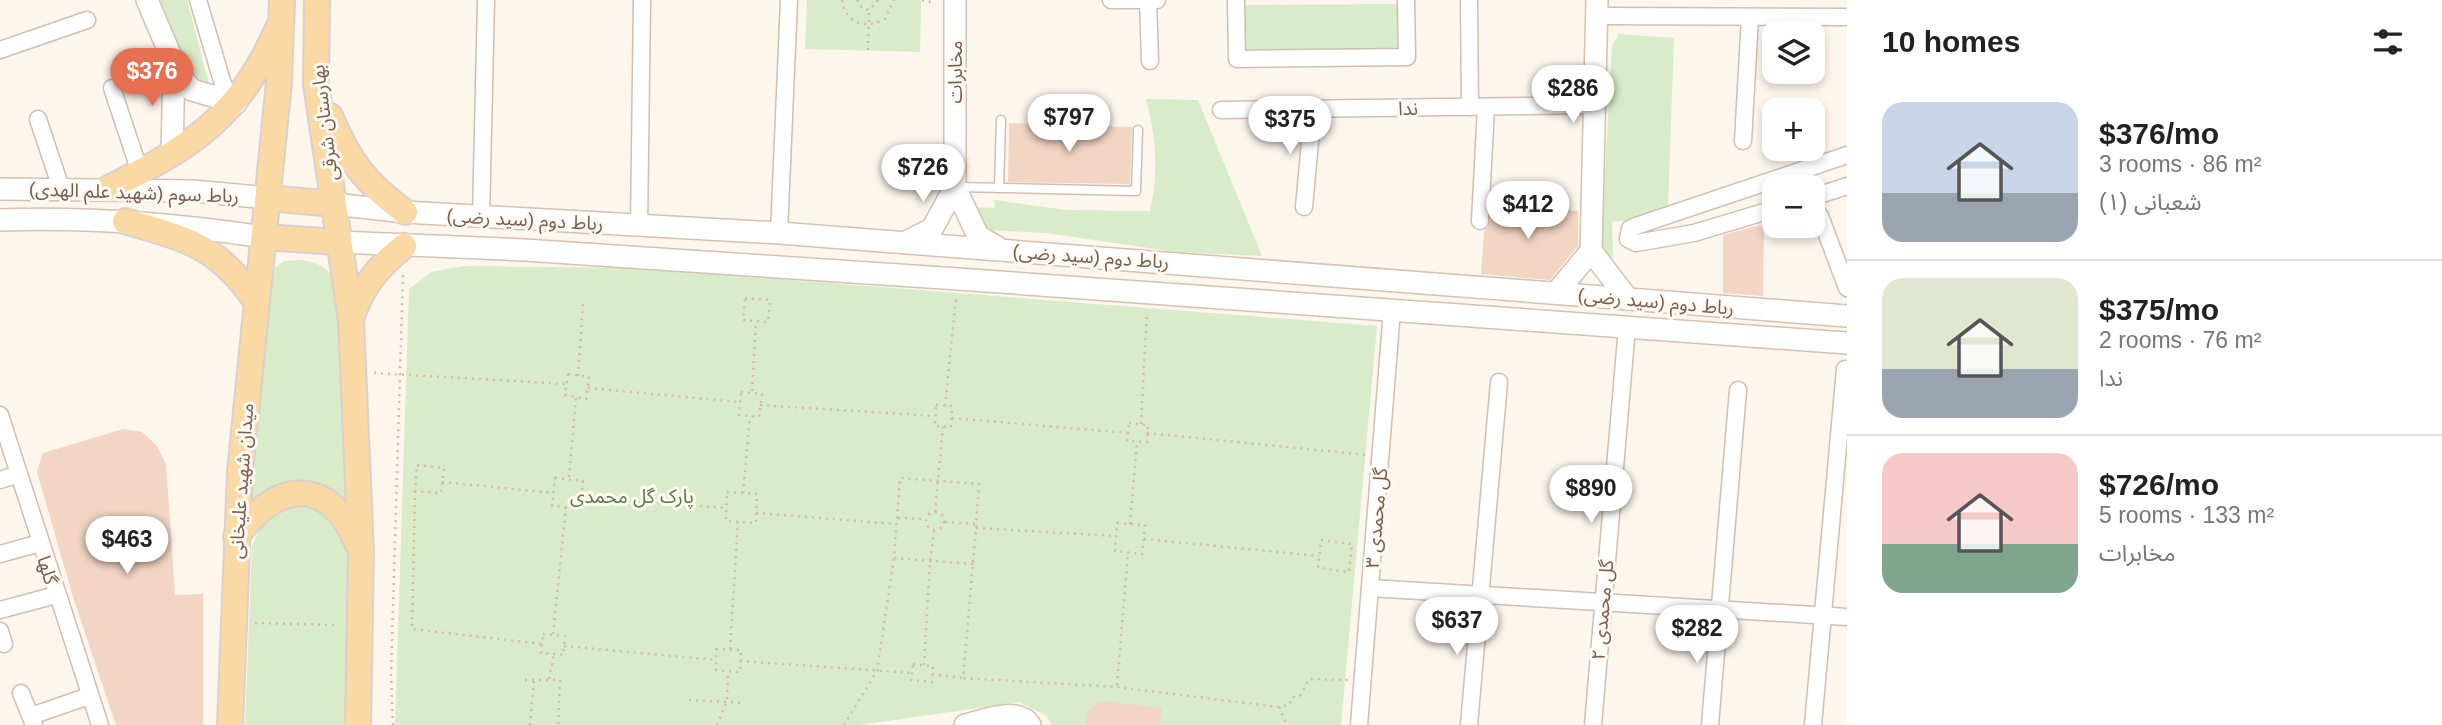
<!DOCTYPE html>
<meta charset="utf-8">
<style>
:root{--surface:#fff;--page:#f6f6f6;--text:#222;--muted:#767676;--line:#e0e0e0;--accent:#e76f51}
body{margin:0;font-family:Helvetica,"Noto Sans Arabic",sans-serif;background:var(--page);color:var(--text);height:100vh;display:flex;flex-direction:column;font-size:26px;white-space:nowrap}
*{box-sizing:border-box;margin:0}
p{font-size:23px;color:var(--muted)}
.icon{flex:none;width:38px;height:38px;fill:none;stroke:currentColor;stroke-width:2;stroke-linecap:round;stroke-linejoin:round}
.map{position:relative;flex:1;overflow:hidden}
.drawer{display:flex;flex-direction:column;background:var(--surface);width:595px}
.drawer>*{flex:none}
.tools{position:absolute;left:1762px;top:21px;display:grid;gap:14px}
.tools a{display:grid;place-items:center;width:63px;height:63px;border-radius:14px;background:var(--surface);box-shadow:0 4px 10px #0003;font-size:35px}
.price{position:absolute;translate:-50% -60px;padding:0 16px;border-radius:24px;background:#fff;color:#222;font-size:23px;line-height:46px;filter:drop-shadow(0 2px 4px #0008)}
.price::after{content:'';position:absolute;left:50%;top:42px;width:21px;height:16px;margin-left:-10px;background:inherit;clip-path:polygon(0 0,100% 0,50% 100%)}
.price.active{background:var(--accent);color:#fff}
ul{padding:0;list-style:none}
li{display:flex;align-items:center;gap:21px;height:175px;padding:0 35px}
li+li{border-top:2px solid var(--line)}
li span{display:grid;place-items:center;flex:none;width:196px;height:140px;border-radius:21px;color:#555}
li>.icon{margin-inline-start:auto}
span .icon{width:84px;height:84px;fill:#fffc;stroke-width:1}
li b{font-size:30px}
h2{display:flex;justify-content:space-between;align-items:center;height:84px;padding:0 35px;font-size:30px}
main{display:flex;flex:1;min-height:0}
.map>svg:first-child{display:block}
.green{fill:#d8ecc9}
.building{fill:#f3d5c3}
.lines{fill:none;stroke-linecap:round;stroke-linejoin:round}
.lane-casing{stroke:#d1beb0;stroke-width:11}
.street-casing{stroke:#d1beb0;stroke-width:19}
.secondary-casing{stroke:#d6c0b0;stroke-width:24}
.primary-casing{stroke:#dad1cd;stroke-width:28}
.path{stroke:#d9b8a5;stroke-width:2.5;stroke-dasharray:2 5;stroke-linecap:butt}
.lane{stroke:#fff;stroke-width:8}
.street{stroke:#fff;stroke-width:16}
.secondary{stroke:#fff;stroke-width:21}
.primary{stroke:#fbd9a5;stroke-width:24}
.labels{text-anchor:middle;stroke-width:6;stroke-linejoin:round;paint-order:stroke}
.street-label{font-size:19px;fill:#7a5c4d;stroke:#fffaf3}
.park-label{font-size:19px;fill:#537a41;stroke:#fffaf3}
</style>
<main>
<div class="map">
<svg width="1847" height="725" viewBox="0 0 1847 725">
<rect width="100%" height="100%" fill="#fdf6ec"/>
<!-- green -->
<g class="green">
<path d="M158,0H187L211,92L183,70L171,29Z"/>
<path d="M807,0H921L920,52L805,49Z"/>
<path d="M1400,4V52H1245L1244,5Z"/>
<path d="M1619,34L1674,38L1668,206L1630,220L1612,222L1613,259L1601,247L1612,46Z"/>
<path d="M1146,99L1198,100L1262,256L1176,252L1046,233L990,230L977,223L975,207L995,208L994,200L1066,210L1150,211C1159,172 1156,138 1146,99Z"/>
<path d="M299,260C325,263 332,271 339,296L350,513L338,501L246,510L269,272L284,261Z"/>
<path d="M464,266L638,268L1377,326L1341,725H1051L1047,716L1019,702L859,725H395L409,289L431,272Z"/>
<path d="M302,505L326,514L349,551L346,725H245L252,546C261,521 275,508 302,505Z"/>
</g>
<!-- building -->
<g class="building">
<path d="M1009,123L1132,127L1130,184L1008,182Z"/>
<path d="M1491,203L1578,211V246L1550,280L1481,274L1484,231L1490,222Z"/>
<path d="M1764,224L1763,296L1723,293V235Z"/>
<path d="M123,429L142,432L157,446L166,464L175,595L203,594V725H116L73,597L37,472L43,453Z"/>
<path d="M1099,701L1162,708L1160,725H1085L1087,713Z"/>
</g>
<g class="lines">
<!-- lane casing -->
<g class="lane-casing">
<g id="lane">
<path d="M958,187L1136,191L1138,130"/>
<path d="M999,188L1001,120"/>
</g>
</g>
<!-- street casing -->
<g class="street-casing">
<g id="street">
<path d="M198,0L223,84L236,103"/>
<path d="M1111,0H1157"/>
<path d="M1148,0L1150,61"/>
<path d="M1236,0L1237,59L1407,57L1406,0"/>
<path d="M1469,0L1470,107"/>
<path d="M1597,16L1847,17"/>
<path d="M0,50L87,20"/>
<path d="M112,88L140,172"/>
<path d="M1221,110L1595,105"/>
<path d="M38,119L61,188"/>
<path d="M1743,141L1750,17"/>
<path d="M1813,197L1847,186"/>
<path d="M1304,207L1313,109"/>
<path d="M1774,209L1694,233L1636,243L1628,239L1630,229L1636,226L1847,155"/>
<path d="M1820,216L1847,288"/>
<path d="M481,217L486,0"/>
<path d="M1480,221L1486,107"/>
<path d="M639,225L642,0"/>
<path d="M779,233L789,0"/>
<path d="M0,415L100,725"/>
<path d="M0,480L19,474"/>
<path d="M0,554L40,543"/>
<path d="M1370,588L1847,617"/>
<path d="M0,610L56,595"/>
<path d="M0,631L4,644"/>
<path d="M21,693L34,725"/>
<path d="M31,716L89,696"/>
<path d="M1359,725L1392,310"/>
<path d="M1469,725L1499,382"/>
<path d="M1593,725L1627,327"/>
<path d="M1710,725L1738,390"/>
<path d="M1813,725L1845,369"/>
</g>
</g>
<!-- secondary casing -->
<g class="secondary-casing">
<g id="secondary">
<path d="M147,0L179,75L192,90L236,103"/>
<path d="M955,0V187L978,236L997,247"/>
<path d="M172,154L174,64"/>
<path d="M0,189L193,191L268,198"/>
<path d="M334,204L405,212L779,233L1847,316"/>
<path d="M0,220C89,217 176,224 264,237"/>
<path d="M908,241L932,229L955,187"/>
<path d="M339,242L525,250L958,279L1847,343"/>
<path d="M1591,251L1597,0"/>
<path d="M1591,251L1628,299"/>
<path d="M1557,292L1591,251"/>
<path d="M965,725C982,721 1018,706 1030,725"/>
</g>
</g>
<!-- primary casing -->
<g class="primary-casing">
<g id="primary">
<path d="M317,0L316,84L351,320L361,552L358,725"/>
<path d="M330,116C349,161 365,183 405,212"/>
<path d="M109,188C194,145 238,118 278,28"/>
<path d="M268,198L334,204"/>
<path d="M125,221C188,240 216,244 256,301"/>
<path d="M264,237L339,242"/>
<path d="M351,319C362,286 377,268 404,246"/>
<path d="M236,537C277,480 329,475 358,545"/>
<path d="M230,725L240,472L279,82L282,0"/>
</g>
</g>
<!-- path -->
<g class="path">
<path d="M842,0C845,23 866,30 885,19L894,0"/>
<path d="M857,0L862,8L869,10L878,0"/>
<path d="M922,0L936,3"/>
<path d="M868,50L869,10"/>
<path d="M745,298L770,300L768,322L743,320Z"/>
<path d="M374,373L566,384"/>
<path d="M568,374L589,377L586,399L565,395Z"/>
<path d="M578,376L583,304"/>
<path d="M588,388L740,402"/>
<path d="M752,391L756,321"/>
<path d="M741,392L762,394L759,417L739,415Z"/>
<path d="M760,405L935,416"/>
<path d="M936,405L952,406L951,427L935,426Z"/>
<path d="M945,406L956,298"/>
<path d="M952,418L1128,433"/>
<path d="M1129,423L1148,425L1147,442L1127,441Z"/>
<path d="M1141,424L1147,312"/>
<path d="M1147,433L1367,455"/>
<path d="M417,465L444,468L441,493L415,491Z"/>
<path d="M569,477L576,397"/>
<path d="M555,478L583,481L580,509L552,506Z"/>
<path d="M442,482L554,493"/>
<path d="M415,491L412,629L542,644"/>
<path d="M727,492L757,494L756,523L726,521Z"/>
<path d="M743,493L750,416"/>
<path d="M581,498L727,508"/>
<circle cx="935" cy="521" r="9"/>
<path d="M935,512L943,426"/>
<path d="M756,513L896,524"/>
<path d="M898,518L926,519"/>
<path d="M945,522L976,524"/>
<path d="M1117,523L1145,525L1142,554L1115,551Z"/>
<path d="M1130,524L1137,442"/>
<path d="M976,528L1116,536"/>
<path d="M1144,539L1319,556"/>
<path d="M1321,540L1352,544L1349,572L1318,568Z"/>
<path d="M973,564L894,558L900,478L979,484L976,524V528L963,678L1117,687L1279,707L1289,705L1293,697L1300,696L1309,679L1349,680"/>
<path d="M255,623L339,625"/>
<path d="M543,634L565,636L563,655L541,653Z"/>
<path d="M553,634L566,507"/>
<path d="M564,646L716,660"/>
<path d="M716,649L741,650L740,672L716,670Z"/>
<path d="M730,649L738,522"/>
<path d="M740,661L912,673"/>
<path d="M913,664L933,666L932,682L911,680Z"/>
<path d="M924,665L930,561L934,531"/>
<path d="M932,674L963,678"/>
<path d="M549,679L554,654"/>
<path d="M525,680H560L558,725"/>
<path d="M1117,685L1128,553"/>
<path d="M689,700L745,703"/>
<path d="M1279,707L1287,725"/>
<path d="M393,725L391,674L403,274"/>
<path d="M530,725L534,680"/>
<path d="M717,725L727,701L728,671"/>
<path d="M844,725L877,671L894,558"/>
</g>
<!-- lane -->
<use href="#lane" class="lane"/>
<!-- street -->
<use href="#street" class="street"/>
<!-- secondary -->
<use href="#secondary" class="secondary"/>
<!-- primary -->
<use href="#primary" class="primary"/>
</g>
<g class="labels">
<!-- street labels -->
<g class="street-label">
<text transform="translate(955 72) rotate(-90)" y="7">مخابرات</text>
<text transform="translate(1408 108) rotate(-1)" y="7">ندا</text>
<text transform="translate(324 123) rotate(-97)" y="7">بهارستان شرقی</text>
<text transform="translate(134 192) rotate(2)" y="7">رباط سوم (شهید علم الهدی)</text>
<text transform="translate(525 219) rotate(3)" y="7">رباط دوم (سید رضی)</text>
<text transform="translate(1091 256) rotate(4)" y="7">رباط دوم (سید رضی)</text>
<text transform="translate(1656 301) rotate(5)" y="7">رباط دوم (سید رضی)</text>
<text transform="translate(241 481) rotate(-86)" y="7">میدان شهید علیخانی</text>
<text transform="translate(1376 518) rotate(-85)" y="7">گل محمدی ۳</text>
<text transform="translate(48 570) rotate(73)" y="7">گلها</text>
<text transform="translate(1602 610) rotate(-85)" y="7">گل محمدی ۲</text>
</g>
<!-- park labels -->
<g class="park-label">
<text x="632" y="503">پارک گل محمدی</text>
</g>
</g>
</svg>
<div class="tools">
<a><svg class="icon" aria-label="layers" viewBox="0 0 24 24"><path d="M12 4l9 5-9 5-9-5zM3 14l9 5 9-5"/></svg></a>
<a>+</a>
<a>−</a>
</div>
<b class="price active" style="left:152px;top:108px">$376</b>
<b class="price" style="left:1573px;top:125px">$286</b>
<b class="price" style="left:1069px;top:154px">$797</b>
<b class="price" style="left:1290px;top:156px">$375</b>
<b class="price" style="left:923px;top:204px">$726</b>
<b class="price" style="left:1528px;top:241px">$412</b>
<b class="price" style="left:1591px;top:525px">$890</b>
<b class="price" style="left:127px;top:576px">$463</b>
<b class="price" style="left:1457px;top:657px">$637</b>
<b class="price" style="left:1697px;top:665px">$282</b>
</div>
<section class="drawer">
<h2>10 homes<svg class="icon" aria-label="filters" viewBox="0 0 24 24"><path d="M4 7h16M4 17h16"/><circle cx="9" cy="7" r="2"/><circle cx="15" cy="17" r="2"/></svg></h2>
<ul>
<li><span style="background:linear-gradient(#c9d6e8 65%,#9aa5b1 0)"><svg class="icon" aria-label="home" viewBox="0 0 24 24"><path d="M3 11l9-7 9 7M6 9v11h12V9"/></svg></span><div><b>$376/mo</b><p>3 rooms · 86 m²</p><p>شعبانی (۱)</p></div></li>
<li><span style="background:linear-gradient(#dfe7d0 65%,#9aa5b1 0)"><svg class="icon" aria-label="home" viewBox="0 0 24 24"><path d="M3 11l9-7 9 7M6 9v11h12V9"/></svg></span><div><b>$375/mo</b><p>2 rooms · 76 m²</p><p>ندا</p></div></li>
<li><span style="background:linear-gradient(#f6c9c9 65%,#7fa58c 0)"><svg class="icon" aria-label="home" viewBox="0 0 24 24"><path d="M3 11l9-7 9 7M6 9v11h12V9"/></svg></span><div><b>$726/mo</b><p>5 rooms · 133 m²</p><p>مخابرات</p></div></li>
</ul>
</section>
</main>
